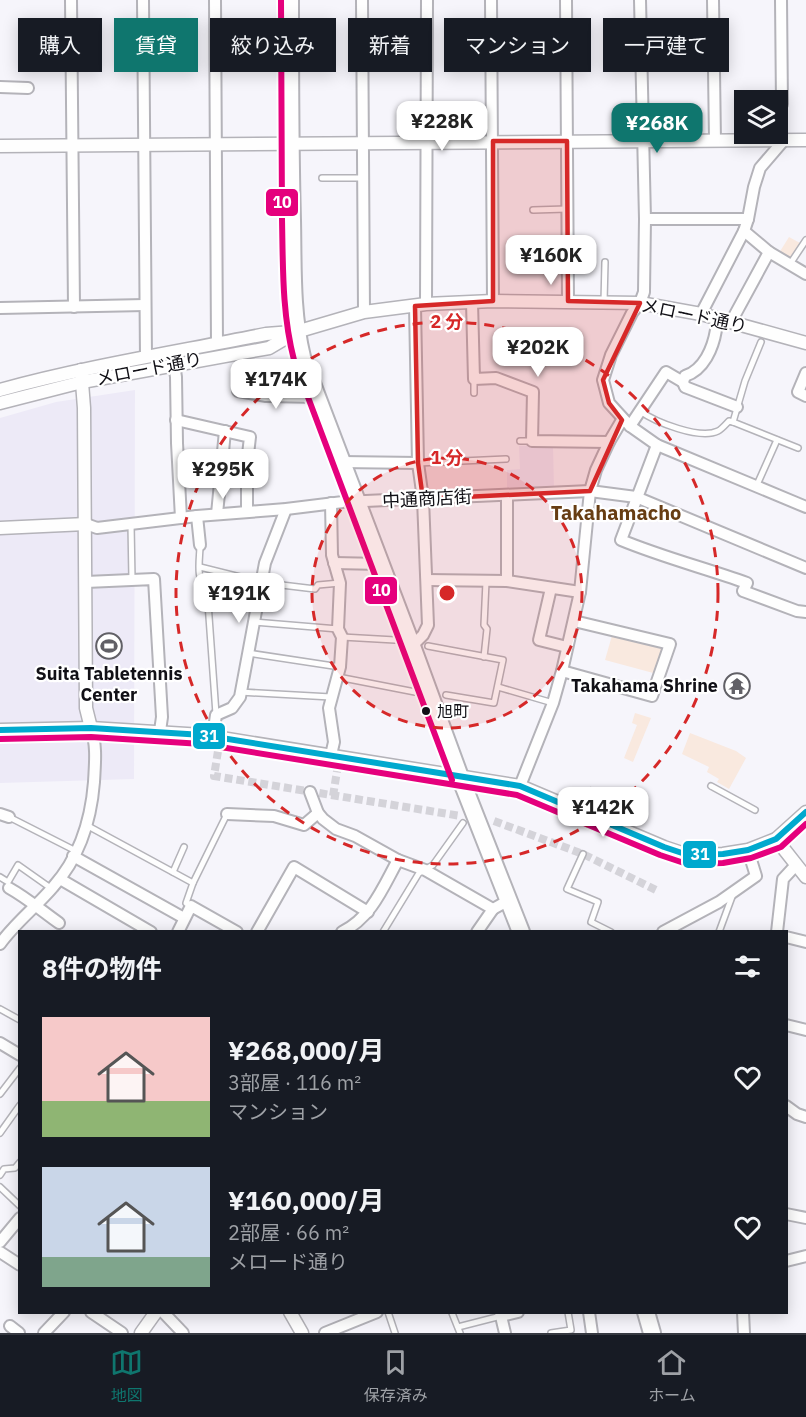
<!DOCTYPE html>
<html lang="ja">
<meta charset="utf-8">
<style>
:root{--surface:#171b24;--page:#20242c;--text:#f1f3f6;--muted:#9ea1a6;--line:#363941;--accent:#0f766e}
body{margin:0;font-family:"IBM Plex Sans","Noto Sans JP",sans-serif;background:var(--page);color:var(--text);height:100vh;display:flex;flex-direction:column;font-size:22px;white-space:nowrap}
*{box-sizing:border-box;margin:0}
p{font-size:20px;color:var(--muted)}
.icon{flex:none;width:33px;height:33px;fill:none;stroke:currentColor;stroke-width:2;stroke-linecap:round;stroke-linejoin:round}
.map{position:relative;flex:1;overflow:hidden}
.sheet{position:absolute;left:18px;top:930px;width:770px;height:384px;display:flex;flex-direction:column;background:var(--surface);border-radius:0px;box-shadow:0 3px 15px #0003}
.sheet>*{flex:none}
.hud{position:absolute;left:18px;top:18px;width:771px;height:54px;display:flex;gap:12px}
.buttons{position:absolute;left:734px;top:90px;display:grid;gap:12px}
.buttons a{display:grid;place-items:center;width:54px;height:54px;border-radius:0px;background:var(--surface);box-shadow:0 3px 15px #0003;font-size:30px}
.price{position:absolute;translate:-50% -51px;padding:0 14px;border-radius:12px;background:#fff;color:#222;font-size:20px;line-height:39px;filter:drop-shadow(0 2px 3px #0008)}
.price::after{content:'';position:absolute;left:50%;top:36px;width:18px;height:14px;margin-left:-9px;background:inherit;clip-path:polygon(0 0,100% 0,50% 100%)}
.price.active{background:var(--accent);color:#fff}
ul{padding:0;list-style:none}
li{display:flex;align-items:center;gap:18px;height:150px;padding:0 24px}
li span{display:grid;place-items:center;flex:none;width:168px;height:120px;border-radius:0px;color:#555}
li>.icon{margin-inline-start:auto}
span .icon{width:72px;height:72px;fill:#fffc;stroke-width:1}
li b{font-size:26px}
h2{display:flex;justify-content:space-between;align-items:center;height:72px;padding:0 24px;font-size:26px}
.pill{padding:0 21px;border-radius:0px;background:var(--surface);box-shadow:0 3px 15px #0003;font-size:21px;line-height:54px}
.pill.active{background:var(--accent);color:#fff}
.tab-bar{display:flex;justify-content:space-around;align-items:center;height:84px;border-top:2px solid var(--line);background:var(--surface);font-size:16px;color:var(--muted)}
.tab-bar a{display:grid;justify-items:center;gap:3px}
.tab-bar .active{color:var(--accent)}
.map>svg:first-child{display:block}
.built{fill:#edeaf7}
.green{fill:#f9e9df}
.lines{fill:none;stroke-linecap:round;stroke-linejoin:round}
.pedestrian-tunnel{stroke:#d4d3d9;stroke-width:8;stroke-dasharray:8 4;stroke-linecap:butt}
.service-casing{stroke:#b4b3b9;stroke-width:8}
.minor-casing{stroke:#b4b3b9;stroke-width:14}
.tertiary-casing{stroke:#b4b3b9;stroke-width:15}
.primary-casing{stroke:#b4b3b9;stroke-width:20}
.service{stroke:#fefefe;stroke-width:5}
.minor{stroke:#fefefe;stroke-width:10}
.tertiary{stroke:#fefefe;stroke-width:12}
.primary{stroke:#fefefe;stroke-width:16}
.bus-1-casing{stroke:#fff;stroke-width:10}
.bus-2-casing{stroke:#fff;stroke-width:10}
.bus-1{stroke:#00a9ce;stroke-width:6}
.bus-2{stroke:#e5007d;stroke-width:6}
.marked{fill:#d62828;fill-opacity:0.2;stroke:#d62828;stroke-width:4.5;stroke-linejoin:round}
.ring{fill:none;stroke:#d62828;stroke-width:3;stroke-dasharray:10 8}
.bus-dot{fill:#111016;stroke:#fff;stroke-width:2}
.labels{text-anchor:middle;stroke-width:4.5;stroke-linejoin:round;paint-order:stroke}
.bus-label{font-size:16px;fill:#111016;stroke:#fff;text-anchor:start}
.street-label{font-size:18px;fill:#111016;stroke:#fff}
.poi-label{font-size:18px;font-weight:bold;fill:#111016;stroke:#fff}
.neighbourhood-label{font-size:20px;font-weight:bold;fill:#673d13;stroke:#fff}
.centre{fill:#d62828;stroke:#fff;stroke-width:3}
.ring-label{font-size:18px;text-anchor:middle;font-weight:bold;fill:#d62828;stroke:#fff;stroke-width:4.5;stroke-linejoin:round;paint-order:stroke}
.line-badge{stroke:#fff;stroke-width:2}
.badge-label{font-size:16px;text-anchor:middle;font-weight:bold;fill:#fff}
</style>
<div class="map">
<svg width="806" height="1333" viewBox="0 0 806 1333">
<rect width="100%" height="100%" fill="#f6f5fb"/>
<!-- built -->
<g class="built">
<path d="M135,390L134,779L0,783V418L56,402Z"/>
<path d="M553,445L554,490L507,491V470L520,469L519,446Z"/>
</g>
<!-- green -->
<g class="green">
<path d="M789,237L800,243L790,259L779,253Z"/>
<path d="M613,632L665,646L657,674L605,660Z"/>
<path d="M635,713L651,718L633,762L624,758L637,725L632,723Z"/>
<path d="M690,733L736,751L746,758L729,789L717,782L719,779L707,772L709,767L682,754Z"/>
</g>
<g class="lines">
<!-- pedestrian-tunnel -->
<g class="pedestrian-tunnel">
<path d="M218,751L214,776L461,816"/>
<path d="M333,796L337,771"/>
<path d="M494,821L583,854L658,891"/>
</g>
<!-- service casing -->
<g class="service-casing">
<g id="service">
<path d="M782,104L784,140"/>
<path d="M322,178H363"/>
<path d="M533,210L567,209"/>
<path d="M790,264L806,240"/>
<path d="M604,302L605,262"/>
<path d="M474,379V393"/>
<path d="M640,411C655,422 700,440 718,431C722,429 726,424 729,421L733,422L745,381L761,342"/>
<path d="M733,422L798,448"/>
<path d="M520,441H532"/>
<path d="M418,463L506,459"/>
<path d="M756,487L777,440"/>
<path d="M131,524L132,580"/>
<path d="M200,545C200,559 195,580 207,589L216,714"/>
<path d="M200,567L265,583L315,589L318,585L340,583"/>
<path d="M253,622L338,629"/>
<path d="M342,637L395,640"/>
<path d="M428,646L503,660L494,703L446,695"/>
<path d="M248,653L340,667"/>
<path d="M484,657L487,629L484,625L486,582"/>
<path d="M338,677L415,692"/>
<path d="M498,687L553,703"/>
<path d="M240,692L331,697"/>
<path d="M711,786L755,810"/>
<path d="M583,811L591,791"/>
<path d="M9,817L76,851"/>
<path d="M88,826L193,883"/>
<path d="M583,854L567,889L598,902L591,922L611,932"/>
<path d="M173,872L184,847"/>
<path d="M0,877L8,882L18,865L52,889"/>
<path d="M191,906L186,903L193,883L227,814"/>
<path d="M383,932L419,873L433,865L463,823"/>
<path d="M719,932L733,894"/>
<path d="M0,1009L20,1020"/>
<path d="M0,1094L20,1068"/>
<path d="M0,1133L20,1105"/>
<path d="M0,1175L4,1169L15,1168L20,1162"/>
<path d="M0,1187L20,1206"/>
<path d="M388,1312L395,1333"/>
<path d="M452,1313L460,1333"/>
<path d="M458,1327L501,1316"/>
<path d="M551,1333L571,1330L568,1312"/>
</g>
</g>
<!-- minor casing -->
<g class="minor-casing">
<g id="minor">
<path d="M71,0L74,307"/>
<path d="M143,0L146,357"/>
<path d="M215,0L217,344"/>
<path d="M362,0L364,312"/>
<path d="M491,0L493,301"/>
<path d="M566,0L568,301"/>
<path d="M640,0L645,219L644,292L640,303L632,313L611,355L603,380L609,403L630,426L657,445L806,507"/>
<path d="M713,0L715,141"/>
<path d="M781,0L782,104"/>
<path d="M0,87L28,88"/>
<path d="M645,219H748L754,187L760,168L784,140"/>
<path d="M744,231L769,252L806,274"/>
<path d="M472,302L474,379L496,378L533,392L532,441L609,442"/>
<path d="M426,304L427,0"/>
<path d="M0,308L145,305"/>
<path d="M701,314L744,231L748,219"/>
<path d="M731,322L769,252"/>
<path d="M716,330C713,348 704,370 685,376L683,382L685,387L737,407"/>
<path d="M174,364L176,377L177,443L181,518"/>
<path d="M806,373L798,392L806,396"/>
<path d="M238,391L266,396L317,397"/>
<path d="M176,420L250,437L247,463V512"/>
<path d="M630,426L666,372L683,382"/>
<path d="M657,445L621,540C662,557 705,568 747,583L743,591L797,611L806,612"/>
<path d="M341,462L418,463"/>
<path d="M331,503L332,555L340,583L338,629L342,637L340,667L329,708L334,742L331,755"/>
<path d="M217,514L225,431"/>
<path d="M197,516L200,545"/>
<path d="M86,524L97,528L197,516L286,509L343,502L590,491L636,497L806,568"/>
<path d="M334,563L381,564"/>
<path d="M427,580L507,581L580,592"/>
<path d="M507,581V496"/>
<path d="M86,582L154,579L162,717L160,731"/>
<path d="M551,588L539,640L567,647"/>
<path d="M412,646L423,635L428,625L423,499L418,463L415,306"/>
<path d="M562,671L652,696L670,644L574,621"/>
<path d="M213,736L216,715L232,708L240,697L265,563L286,509"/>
<path d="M520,786L553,703L562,671L580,592L590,491L596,470L609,442L622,420"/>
<path d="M310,792L318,813L323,819L336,829L355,836L398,860"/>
<path d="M0,814L9,817"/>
<path d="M227,814L274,816L304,825L318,813"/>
<path d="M73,856L184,918"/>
<path d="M60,879L151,932"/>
<path d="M9,888C27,898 42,911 59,923"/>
<path d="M178,932L191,906L237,932"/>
<path d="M257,932L294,867L368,912"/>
<path d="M342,932C372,917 383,887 398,860L425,870L493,909L509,900"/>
<path d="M477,932L493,909"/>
<path d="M663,932L719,902L756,876L748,850"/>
<path d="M777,932L783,879L796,865"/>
<path d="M786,937L806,942"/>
<path d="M0,944C15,923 36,907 53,887C79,858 91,820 94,782C95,763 97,746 91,728"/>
<path d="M786,1025L806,1030"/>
<path d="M0,1043L20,1055"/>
<path d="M786,1106L797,1114L806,1117"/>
<path d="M786,1214L806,1218"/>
<path d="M0,1242L20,1218"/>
<path d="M0,1252L20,1265"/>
<path d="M786,1261L806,1256"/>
<path d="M91,1312L122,1333"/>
<path d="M163,1312L183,1333"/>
<path d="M500,1312L505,1333"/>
<path d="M589,1312L592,1333"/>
<path d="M743,1312L744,1333"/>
<path d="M501,1316L518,1312"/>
<path d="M10,1326L19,1333"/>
<path d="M44,1333L64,1312"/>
<path d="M325,1333L377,1312"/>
</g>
</g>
<!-- tertiary casing -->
<g class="tertiary-casing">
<g id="tertiary">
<path d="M0,146L806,140"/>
<path d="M81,370L84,408L86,708L91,728"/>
<path d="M0,390C87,366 177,352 266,334L292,332"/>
<path d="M0,403L82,382L269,348L296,332L364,312L426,304L493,301L640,303L701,314L806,343"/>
<path d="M0,528L86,524"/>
<path d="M0,730L91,728L203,735L520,786L664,847L688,855L723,854L748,850L776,839L806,812"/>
<path d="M776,839L806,877"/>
<path d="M290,1312L302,1333"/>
<path d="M141,1333L156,1312"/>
</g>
</g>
<!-- primary casing -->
<g class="primary-casing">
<g id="primary">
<path d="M290,0C290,73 290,147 292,220C293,266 291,312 302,357L412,646L460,777L521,932"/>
<path d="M646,1312L652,1333"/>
</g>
</g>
<!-- service -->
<use href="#service" class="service"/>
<!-- minor -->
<use href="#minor" class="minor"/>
<!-- tertiary -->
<use href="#tertiary" class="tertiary"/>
<!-- primary -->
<use href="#primary" class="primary"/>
<!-- bus-1 casing -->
<g class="bus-1-casing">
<path id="bus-1" d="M0,730L91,728L203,735L520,786L664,847L688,855L723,854L748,850L776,839L806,812"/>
</g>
<!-- bus-2 casing -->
<g class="bus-2-casing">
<g id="bus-2">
<path d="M281,0C281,73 281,146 282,219C283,267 282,314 294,360L452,780"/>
<path d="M0,739L91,737L202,744L517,795L660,855L687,864L723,863L751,858L781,847L806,824"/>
</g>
</g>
<!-- bus-1 -->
<use href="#bus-1" class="bus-1"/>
<!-- bus-2 -->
<use href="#bus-2" class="bus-2"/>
</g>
<!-- marked area -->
<path class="marked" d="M493,141H567L568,301L640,303L603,380L609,403L622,420L590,491L423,499L418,463L415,306L493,301Z"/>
<!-- distance rings -->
<circle cx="447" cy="593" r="135" fill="#d62828" fill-opacity=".12"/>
<g class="ring">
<circle cx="447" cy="593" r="135"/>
<circle cx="447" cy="593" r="271"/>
</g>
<!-- icons -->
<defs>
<g id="stadium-ring" transform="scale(1.35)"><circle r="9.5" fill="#fff" stroke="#616066" stroke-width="1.5"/><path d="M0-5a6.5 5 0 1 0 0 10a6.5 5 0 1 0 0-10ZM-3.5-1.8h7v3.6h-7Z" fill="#616066"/></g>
<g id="temple-ring" transform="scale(1.35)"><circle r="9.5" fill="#fff" stroke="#616066" stroke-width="1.5"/><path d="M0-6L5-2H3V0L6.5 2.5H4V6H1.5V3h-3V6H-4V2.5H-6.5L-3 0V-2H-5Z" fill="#616066"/></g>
</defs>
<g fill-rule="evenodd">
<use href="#stadium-ring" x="109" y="646"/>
<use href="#temple-ring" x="737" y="686"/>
</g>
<!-- markers -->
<circle class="bus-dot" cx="426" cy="711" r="5"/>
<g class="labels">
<!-- bus labels -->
<g class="bus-label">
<text x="437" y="717">旭町</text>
</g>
<!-- street labels -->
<g class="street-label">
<text transform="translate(694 316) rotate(12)" y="6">メロード通り</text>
<text transform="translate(149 369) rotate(-11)" y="6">メロード通り</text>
<text transform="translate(427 499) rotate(-3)" y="6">中通商店街</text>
</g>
<!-- poi labels -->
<g class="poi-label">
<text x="109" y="680">Suita Tabletennis<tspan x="109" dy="21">Center</tspan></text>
<text x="718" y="692" text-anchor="end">Takahama Shrine</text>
</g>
<!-- neighbourhood labels -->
<g class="neighbourhood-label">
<text x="616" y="520">Takahamacho</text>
</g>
</g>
<circle cx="447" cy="593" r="9" class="centre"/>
<g class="ring-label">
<text x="447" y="328">2 分</text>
<text x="447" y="464">1 分</text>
</g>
<g class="line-badge">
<rect x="265" y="188" width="34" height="29" rx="6" fill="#e5007d"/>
<rect x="364" y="576" width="34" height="29" rx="6" fill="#e5007d"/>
<rect x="192" y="722" width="34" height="28" rx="6" fill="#00a9ce"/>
<rect x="682" y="840" width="35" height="29" rx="6" fill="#00a9ce"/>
</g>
<g class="badge-label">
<text x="282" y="208">10</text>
<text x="381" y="596">10</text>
<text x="209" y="742">31</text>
<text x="700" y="860">31</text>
</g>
</svg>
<div class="buttons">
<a><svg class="icon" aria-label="layers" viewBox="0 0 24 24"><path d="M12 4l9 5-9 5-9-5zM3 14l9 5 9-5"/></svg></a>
</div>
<b class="price" style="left:442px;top:152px">¥228K</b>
<b class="price active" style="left:657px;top:154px">¥268K</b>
<b class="price" style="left:551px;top:286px">¥160K</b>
<b class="price" style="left:538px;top:378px">¥202K</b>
<b class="price" style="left:276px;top:410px">¥174K</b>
<b class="price" style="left:223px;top:500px">¥295K</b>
<b class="price" style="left:239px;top:624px">¥191K</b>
<b class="price" style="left:603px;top:838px">¥142K</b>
<div class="hud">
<a class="pill">購入</a>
<a class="pill active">賃貸</a>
<a class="pill">絞り込み</a>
<a class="pill">新着</a>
<a class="pill">マンション</a>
<a class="pill">一戸建て</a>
</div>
<section class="sheet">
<h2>8件の物件<svg class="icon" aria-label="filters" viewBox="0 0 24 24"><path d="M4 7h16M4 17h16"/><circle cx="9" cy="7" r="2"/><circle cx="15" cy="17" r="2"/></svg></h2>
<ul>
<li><span style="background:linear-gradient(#f6c9c9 70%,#8fb573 0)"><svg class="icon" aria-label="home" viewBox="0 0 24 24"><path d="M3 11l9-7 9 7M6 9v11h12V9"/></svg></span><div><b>¥268,000/月</b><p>3部屋 · 116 m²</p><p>マンション</p></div><svg class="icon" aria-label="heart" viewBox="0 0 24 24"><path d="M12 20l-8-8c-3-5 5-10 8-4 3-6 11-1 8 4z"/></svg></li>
<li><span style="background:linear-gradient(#c9d6e8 75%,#7fa58c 0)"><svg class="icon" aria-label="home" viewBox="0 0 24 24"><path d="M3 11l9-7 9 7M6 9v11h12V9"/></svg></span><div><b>¥160,000/月</b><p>2部屋 · 66 m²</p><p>メロード通り</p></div><svg class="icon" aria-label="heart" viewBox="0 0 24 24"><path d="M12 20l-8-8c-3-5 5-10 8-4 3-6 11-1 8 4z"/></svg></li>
</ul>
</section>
</div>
<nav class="tab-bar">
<a class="active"><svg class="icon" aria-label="map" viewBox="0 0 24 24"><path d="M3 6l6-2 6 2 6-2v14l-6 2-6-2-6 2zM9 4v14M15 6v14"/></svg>地図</a>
<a><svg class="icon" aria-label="saved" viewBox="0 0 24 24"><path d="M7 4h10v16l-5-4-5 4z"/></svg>保存済み</a>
<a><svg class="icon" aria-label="home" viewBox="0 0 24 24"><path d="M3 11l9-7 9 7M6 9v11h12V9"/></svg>ホーム</a>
</nav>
